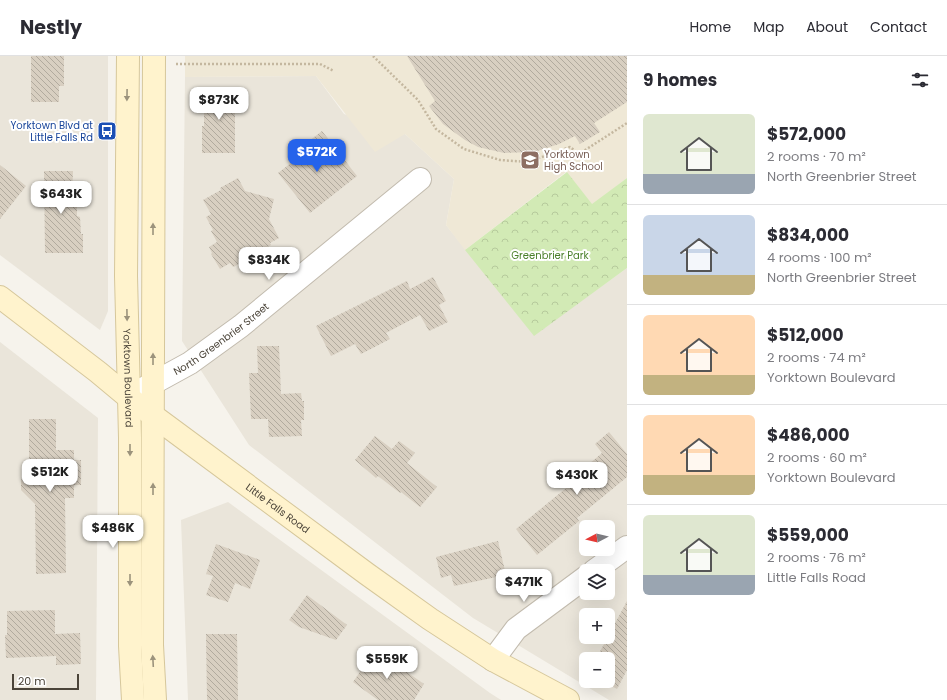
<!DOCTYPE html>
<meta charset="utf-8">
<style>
:root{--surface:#fff;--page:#f7f7f7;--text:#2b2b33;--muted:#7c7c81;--line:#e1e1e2;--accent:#2563eb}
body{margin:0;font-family:Poppins,sans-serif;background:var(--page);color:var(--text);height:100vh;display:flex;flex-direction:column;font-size:15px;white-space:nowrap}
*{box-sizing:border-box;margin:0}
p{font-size:13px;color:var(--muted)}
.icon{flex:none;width:22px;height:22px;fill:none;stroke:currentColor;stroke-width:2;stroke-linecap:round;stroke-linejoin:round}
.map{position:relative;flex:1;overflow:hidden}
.details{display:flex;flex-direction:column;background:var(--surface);width:320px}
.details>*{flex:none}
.needle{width:26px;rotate:263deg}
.fabs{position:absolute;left:579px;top:464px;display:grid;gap:8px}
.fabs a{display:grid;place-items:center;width:36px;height:36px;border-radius:6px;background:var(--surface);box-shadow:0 4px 16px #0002;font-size:20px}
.scale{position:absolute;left:12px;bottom:10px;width:67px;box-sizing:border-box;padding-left:4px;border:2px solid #4b4439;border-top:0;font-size:11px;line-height:14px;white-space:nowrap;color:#4b4439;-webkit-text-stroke:3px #fff;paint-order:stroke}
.price{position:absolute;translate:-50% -34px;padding:0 9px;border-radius:8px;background:#fff;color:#222;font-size:13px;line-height:26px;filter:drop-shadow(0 1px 2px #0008)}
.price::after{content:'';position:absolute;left:50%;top:24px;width:12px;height:9px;margin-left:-6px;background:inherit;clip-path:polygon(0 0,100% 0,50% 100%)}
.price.on{background:var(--accent);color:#fff}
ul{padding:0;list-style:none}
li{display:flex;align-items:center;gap:12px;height:100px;padding:0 16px}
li+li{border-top:1px solid var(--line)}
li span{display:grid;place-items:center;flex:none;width:112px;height:80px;border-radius:6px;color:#555}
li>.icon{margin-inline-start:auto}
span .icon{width:48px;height:48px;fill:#fffc;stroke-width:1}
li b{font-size:17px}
h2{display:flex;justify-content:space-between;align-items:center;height:48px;padding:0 16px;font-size:17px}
header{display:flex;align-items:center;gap:24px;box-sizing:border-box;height:56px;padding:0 20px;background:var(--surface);border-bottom:1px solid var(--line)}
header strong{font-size:19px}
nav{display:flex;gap:22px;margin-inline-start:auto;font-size:14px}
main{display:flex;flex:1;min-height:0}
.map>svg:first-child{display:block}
.residential{fill:#eae5da;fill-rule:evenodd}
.education{fill:#efe8d6}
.park{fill:url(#park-crowns)}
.building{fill:url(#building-back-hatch)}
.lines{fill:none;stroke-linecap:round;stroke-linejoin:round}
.street-casing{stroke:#c2bbae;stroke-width:24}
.secondary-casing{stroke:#d6c79b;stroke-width:24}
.path{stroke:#c4b79f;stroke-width:2.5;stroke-dasharray:2 2;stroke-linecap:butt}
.street{stroke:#fff;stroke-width:22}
.secondary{stroke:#fff3cd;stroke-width:22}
.oneway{fill:#9c937c}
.labels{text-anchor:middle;stroke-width:4;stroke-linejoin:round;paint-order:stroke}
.transit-label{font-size:10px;fill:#164399;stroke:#fff;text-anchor:end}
.education-label{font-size:10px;fill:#785e54;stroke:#fff;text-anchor:start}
.park-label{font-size:10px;fill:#4a7f2a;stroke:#fff}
.street-label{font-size:10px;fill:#4b4439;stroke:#fff}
</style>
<header>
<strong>Nestly</strong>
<nav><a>Home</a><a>Map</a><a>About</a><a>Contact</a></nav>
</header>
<main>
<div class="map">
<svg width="627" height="644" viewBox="0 0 627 644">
<defs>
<pattern id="park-crowns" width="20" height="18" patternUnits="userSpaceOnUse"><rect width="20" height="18" fill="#d2eab5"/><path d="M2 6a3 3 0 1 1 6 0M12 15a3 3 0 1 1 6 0" fill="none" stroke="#b6ca9c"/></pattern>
<pattern id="building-back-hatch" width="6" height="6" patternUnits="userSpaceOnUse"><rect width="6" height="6" fill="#d8cfc1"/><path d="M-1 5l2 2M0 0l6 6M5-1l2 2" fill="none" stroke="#b1aa9e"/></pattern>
</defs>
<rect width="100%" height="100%" fill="#f6f3ec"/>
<!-- residential -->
<g class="residential">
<path d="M0,0H108V255L100,274L0,199Z"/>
<path d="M316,20L344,58L405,78L454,123L446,169L534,279L627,212V644H609L473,562L249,389L182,285L185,21ZM586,471H608V493H586ZM586,515H608V537H586ZM586,559H608V581H586ZM586,603H608V625H586Z"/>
<path d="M0,286L98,362L96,644H0Z"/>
<path d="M228,446L490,637L501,644H188L181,464Z"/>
</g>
<!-- education -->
<path class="education" d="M185,0H627V122L592,149L566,116L465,194L446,169L454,123L405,78L375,96L316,20L185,21Z"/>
<!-- park -->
<path class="park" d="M567,116L592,148L627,122V212L534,280L465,194Z"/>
<!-- building -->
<g class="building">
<path d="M31,0H64V30H59V46H31Z"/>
<path d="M407,0H627V46L594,67L600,76L580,88L575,80L559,88L534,96L504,97L478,91L465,84L443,68L429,50L435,45Z"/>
<path d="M204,32H235V97H202V70H204Z"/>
<path d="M322,75L357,120L310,157L278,117L304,97L300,92Z"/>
<path d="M0,109L26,130L0,163Z"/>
<path d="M44,115H73L72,140H77V160L80,161L81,178H83V197H45Z"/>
<path d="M238,122L245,135L274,143L269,163L279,182L270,187L271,189L258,196V197L239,208L233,211L230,207L220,213L211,198L212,197L209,191L217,186L211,175L213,174L206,161L211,158L203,144L221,134L220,132Z"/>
<path d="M433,221L446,245L439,249L448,266L429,275L420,259L386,277L390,283L361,298L355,288L331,300L316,270L407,225L410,233Z"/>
<path d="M257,290H279L281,338L301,337L302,345H304V364H301L302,380L269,381L268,363H251L249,317H258Z"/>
<path d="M29,363H56V394H74V404H81V429H74V442H65L66,517L36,518L35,448L21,434V424L29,415Z"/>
<path d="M609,376L627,398V421L577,462L579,465L537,499L516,473L576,424L574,421L602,397L595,388Z"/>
<path d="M375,380L392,393L399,385L415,397L407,407L437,431L420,451L401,436L400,437L378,420L376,422L355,404Z"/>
<path d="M498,485L506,519L454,530L451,519L441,522L436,501Z"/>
<path d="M216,488L260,504L250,533L235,527L228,546L206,539L213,520L206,518Z"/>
<path d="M307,539L347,569L336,584L299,571L289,564Z"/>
<path d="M627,545V614L617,633L603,625H608V603H596Z"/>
<path d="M55,554V578L80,577L81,608L56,609V600L6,602L5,579H7V555Z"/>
<path d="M206,578H237L238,644H207Z"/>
<path d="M375,594L424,628L414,644H378L353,626Z"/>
</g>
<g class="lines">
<!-- street casing -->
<g class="street-casing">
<g id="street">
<path id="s1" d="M128,341L190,307L241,270L420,123"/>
<path d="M594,515L627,491"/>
<path d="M493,604L516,573L586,521"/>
</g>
</g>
<!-- secondary casing -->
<g class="secondary-casing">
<g id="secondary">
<path id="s2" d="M128,0L126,220L130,382V590L133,644"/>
<path d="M154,0L152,589L155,644"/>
<path id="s3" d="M0,241L98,316L128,341L367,518L430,563L493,604L568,644"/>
</g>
</g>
<!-- path -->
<g class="path">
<path d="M373,0L418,44L436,73L464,93L500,104L528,106L570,91L579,98L627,67"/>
<path d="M176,8H320L334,15"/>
</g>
<!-- street -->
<use href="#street" class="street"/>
<!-- secondary -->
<use href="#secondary" class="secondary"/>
</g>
<!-- one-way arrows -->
<defs><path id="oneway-solid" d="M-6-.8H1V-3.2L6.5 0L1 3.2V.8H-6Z"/></defs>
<g class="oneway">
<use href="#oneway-solid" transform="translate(127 39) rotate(91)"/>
<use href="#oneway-solid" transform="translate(153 173) rotate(-90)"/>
<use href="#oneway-solid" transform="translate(127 259) rotate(89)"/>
<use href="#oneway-solid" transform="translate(153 303) rotate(-90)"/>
<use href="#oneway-solid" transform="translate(130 394) rotate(90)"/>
<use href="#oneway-solid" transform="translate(153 433) rotate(-90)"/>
<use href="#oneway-solid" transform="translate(130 524) rotate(90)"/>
<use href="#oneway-solid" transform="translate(153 605) rotate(-93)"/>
</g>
<!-- icons -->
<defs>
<g id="bus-square" transform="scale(1)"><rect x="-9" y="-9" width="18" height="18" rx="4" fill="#1a4fb4" stroke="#fff"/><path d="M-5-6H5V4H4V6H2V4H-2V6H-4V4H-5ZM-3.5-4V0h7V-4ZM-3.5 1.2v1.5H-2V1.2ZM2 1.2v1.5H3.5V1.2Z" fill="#fff"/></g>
<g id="school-square" transform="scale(1)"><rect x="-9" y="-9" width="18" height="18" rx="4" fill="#8d6e63" stroke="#fff"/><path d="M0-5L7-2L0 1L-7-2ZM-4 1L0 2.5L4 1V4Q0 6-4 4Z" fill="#fff"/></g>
</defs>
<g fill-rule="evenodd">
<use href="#bus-square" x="107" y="75"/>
<use href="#school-square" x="530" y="104"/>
</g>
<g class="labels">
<!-- transit labels -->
<g class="transit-label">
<text x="93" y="73">Yorktown Blvd at<tspan x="93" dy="12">Little Falls Rd</tspan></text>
</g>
<!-- education labels -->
<g class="education-label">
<text x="544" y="102">Yorktown<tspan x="544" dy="12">High School</tspan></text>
</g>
<!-- park labels -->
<g class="park-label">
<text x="550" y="203">Greenbrier Park</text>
</g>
<!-- street labels -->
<g class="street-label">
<text dy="4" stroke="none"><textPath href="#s1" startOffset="110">North Greenbrier Street</textPath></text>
<text dy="4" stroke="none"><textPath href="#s2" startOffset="322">Yorktown Boulevard</textPath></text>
<text dy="4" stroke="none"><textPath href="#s3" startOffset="349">Little Falls Road</textPath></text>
</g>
</g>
</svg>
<div class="fabs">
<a><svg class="needle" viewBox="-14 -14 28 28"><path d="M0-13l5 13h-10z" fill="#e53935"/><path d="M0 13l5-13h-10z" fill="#7c7c81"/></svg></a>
<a><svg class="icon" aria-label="layers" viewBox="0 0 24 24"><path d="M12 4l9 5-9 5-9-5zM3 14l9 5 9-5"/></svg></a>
<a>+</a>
<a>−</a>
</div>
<div class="scale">20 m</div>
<b class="price" style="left:219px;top:65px">$873K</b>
<b class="price on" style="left:317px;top:117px">$572K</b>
<b class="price" style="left:61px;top:159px">$643K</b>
<b class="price" style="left:269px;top:225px">$834K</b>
<b class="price" style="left:50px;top:437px">$512K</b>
<b class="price" style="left:577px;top:440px">$430K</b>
<b class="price" style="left:113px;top:493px">$486K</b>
<b class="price" style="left:524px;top:547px">$471K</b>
<b class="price" style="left:387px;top:624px">$559K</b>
</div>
<section class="details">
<h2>9 homes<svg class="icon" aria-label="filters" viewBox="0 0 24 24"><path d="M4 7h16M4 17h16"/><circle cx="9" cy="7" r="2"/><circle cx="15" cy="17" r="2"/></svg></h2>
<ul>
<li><span style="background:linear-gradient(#dfe7d0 75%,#9aa5b1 0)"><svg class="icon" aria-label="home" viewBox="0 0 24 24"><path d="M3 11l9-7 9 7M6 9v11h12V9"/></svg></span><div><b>$572,000</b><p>2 rooms · 70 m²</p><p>North Greenbrier Street</p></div></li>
<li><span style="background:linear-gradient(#c9d6e8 75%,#c2b280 0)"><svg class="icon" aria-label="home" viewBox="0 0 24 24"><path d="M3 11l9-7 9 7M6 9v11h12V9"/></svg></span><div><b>$834,000</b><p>4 rooms · 100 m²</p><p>North Greenbrier Street</p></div></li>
<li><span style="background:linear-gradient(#ffd9b3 75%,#c2b280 0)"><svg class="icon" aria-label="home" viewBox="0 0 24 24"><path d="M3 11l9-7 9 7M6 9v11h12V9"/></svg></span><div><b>$512,000</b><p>2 rooms · 74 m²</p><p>Yorktown Boulevard</p></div></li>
<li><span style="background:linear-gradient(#ffd9b3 75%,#c2b280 0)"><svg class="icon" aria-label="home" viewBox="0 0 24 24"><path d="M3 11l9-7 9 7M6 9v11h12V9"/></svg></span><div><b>$486,000</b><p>2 rooms · 60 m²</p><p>Yorktown Boulevard</p></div></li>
<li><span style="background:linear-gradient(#dfe7d0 75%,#9aa5b1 0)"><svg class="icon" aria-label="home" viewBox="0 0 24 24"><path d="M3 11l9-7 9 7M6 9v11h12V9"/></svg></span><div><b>$559,000</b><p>2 rooms · 76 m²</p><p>Little Falls Road</p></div></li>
</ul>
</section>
</main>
